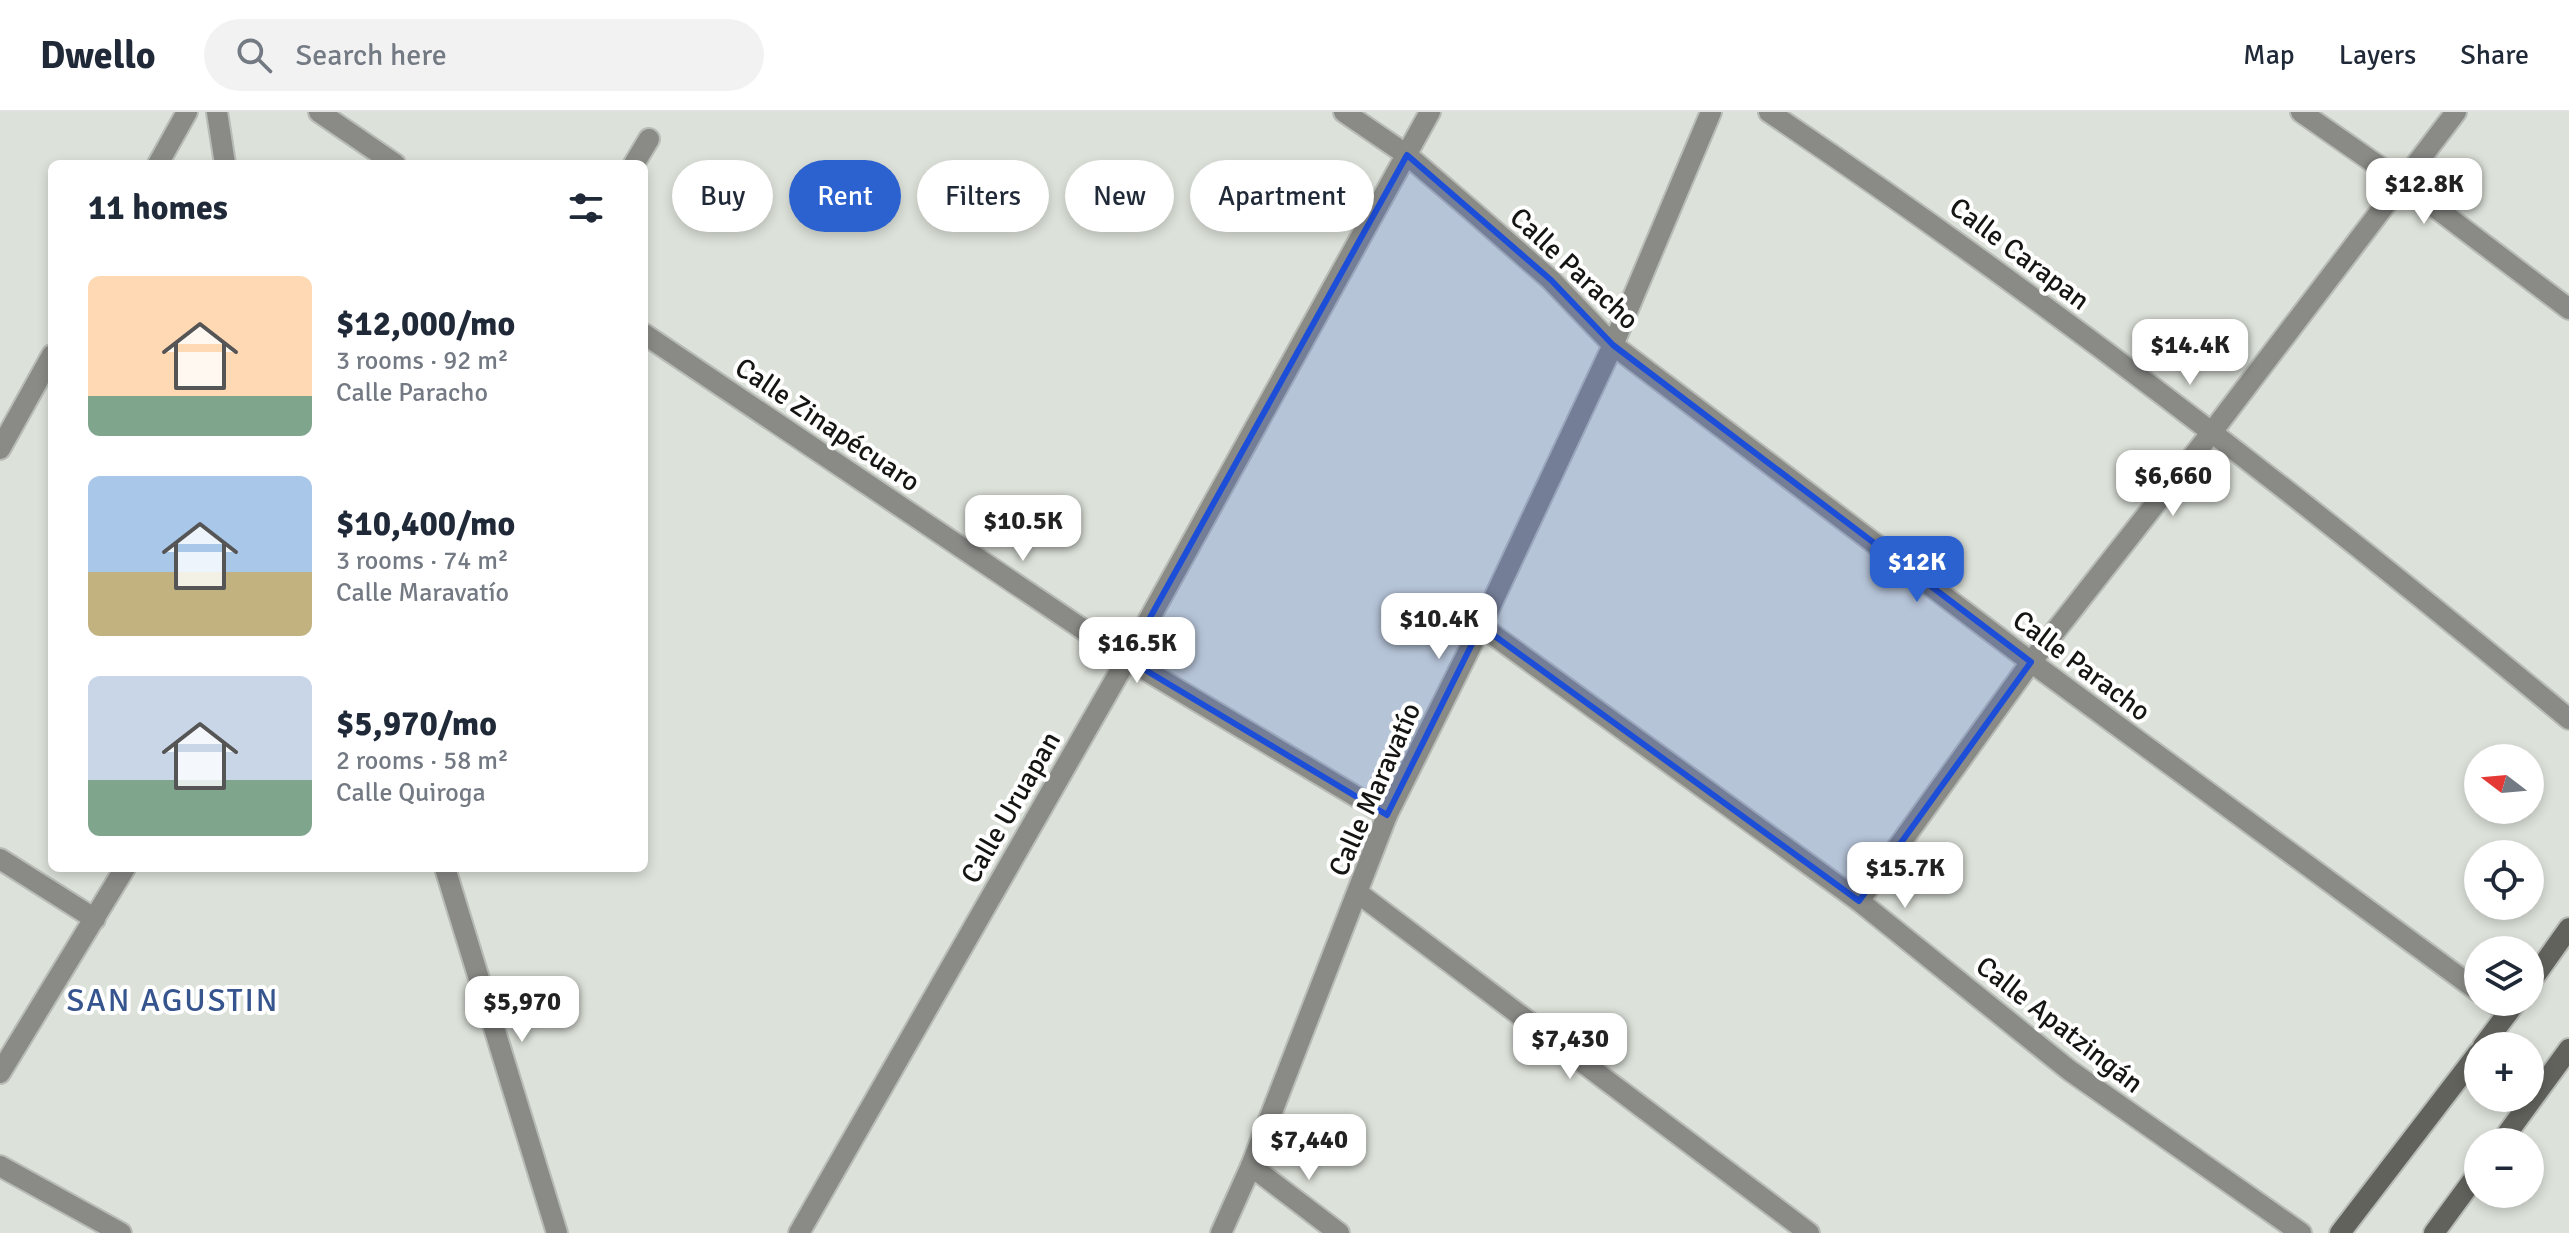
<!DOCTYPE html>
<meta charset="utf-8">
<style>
:root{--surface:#fff;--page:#f2f2f3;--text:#1f2937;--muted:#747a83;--line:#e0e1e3;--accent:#2b62d0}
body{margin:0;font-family:Signika,sans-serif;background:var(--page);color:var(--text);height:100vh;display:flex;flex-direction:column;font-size:30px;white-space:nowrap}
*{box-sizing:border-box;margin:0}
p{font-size:26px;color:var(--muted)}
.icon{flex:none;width:44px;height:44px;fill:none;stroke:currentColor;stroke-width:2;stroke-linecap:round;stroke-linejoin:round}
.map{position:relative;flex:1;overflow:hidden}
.panel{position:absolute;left:48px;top:48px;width:600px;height:712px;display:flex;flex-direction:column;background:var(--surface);border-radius:12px;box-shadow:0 4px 12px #0003}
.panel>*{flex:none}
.hud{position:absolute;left:672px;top:48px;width:760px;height:72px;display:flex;gap:16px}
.needle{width:52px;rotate:286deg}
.controls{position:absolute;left:2464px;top:632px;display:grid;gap:16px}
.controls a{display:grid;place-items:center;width:80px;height:80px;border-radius:50%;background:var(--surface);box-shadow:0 4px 12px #0003;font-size:40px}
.price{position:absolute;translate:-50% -68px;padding:0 18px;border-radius:16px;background:#fff;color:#222;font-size:26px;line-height:52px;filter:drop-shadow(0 2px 4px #0008)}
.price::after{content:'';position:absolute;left:50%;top:48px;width:24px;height:18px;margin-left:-12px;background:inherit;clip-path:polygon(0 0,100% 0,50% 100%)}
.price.current{background:var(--accent);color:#fff}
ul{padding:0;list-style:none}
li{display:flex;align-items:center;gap:24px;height:200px;padding:0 40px}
li span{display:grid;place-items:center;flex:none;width:224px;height:160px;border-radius:12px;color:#555}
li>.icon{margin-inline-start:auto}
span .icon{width:96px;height:96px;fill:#fffc;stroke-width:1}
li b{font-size:34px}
h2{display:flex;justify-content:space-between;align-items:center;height:96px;padding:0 40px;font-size:34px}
.pill{padding:0 28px;border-radius:36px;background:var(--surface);box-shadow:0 4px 12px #0003;font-size:28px;line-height:72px}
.pill.current{background:var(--accent);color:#fff}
header{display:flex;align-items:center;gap:48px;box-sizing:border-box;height:112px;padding:0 40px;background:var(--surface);border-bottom:2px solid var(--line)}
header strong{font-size:38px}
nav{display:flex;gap:44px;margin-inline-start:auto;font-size:28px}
.search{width:560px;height:72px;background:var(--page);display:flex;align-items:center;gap:20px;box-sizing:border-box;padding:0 28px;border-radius:44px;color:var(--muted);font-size:30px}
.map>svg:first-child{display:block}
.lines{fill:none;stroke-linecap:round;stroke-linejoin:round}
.minor-casing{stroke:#b8bcb6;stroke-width:24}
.secondary-casing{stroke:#b8bcb6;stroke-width:24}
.minor{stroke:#8a8a87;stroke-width:20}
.secondary{stroke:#62625d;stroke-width:20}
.marked{fill:#1d4ed8;fill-opacity:0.2;stroke:#1d4ed8;stroke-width:6;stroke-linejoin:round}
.labels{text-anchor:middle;stroke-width:8;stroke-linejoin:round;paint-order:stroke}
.street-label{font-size:28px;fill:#151614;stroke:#fff}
.quarter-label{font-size:32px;letter-spacing:2px;fill:#36548d;stroke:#fff}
</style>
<header>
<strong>Dwello</strong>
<div class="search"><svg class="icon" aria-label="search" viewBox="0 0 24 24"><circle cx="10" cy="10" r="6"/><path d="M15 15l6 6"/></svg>Search here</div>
<nav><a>Map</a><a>Layers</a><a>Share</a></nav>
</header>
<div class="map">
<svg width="2569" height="1121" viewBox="0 0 2569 1121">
<rect width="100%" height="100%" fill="#dce1d9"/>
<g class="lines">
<!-- minor casing -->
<g class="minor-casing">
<g id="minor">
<path d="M217,0L225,52"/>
<path d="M319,0L395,52"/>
<path d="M1344,0L1407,43L1471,98L1551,168L1613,233L2031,550L2478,879"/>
<path d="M1769,0C2047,187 2312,393 2569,607"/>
<path d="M2301,0L2403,71L2569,197"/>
<path d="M158,52L187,0"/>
<path d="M634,52L649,27"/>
<path d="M644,222L1127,547L1387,703"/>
<path d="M0,337L52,243"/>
<path d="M1481,514L1859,789L2069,958L2301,1121"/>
<path d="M0,747L95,807"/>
<path d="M445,756L557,1121"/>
<path d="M1358,781L1809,1121"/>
<path d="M1859,789L2031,550L2212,320L2456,0"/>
<path d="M2493,890L2508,901"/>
<path d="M0,961L125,756"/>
<path d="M0,1054L121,1121"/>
<path d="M1251,1054L1339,1121"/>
<path d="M799,1121L1127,547L1430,0"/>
<path d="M1221,1121L1251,1054L1387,703L1481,514L1613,233L1711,0"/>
</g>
</g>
<!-- secondary casing -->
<g class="secondary-casing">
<g id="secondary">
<path d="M2530,871L2569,816"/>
<path d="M2483,934L2516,890"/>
<path d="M2501,1030L2569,937"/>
<path d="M2340,1121L2478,941"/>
<path d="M2434,1121L2478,1061"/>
</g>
</g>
<!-- minor -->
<use href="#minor" class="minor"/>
<!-- secondary -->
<use href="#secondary" class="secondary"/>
</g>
<!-- marked area -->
<path class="marked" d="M1407,43L1551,168L1613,233L2031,550L1859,789L1481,514L1387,703L1127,547Z"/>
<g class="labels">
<!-- street labels -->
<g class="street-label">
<text transform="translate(2020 141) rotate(37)" y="10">Calle Carapan</text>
<text transform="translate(1575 156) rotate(43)" y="10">Calle Paracho</text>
<text transform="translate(828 312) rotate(34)" y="10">Calle Zinapécuaro</text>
<text transform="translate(2082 553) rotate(37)" y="10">Calle Paracho</text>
<text transform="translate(1374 677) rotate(-66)" y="10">Calle Maravatío</text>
<text transform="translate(1010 695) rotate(-60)" y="10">Calle Uruapan</text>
<text transform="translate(2060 912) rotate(38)" y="10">Calle Apatzingán</text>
</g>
<!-- quarter labels -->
<g class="quarter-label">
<text x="173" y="899">SAN AGUSTIN</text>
</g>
</g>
</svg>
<div class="controls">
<a><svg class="needle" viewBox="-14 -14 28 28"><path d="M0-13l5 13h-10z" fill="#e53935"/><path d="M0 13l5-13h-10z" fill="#747a83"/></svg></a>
<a><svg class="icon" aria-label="locate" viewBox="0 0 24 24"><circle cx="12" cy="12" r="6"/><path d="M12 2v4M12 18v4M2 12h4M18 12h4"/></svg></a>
<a><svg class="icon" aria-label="layers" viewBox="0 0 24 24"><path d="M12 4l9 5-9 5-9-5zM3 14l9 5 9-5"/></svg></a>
<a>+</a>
<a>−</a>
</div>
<b class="price" style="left:2424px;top:114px">$12.8K</b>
<b class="price" style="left:2190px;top:275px">$14.4K</b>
<b class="price" style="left:2173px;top:406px">$6,660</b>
<b class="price" style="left:1023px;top:451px">$10.5K</b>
<b class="price current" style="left:1917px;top:492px">$12K</b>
<b class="price" style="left:1439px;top:549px">$10.4K</b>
<b class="price" style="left:1137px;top:573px">$16.5K</b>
<b class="price" style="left:1905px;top:798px">$15.7K</b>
<b class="price" style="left:522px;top:932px">$5,970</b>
<b class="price" style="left:1570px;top:969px">$7,430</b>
<b class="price" style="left:1309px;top:1070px">$7,440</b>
<div class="hud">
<a class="pill">Buy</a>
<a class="pill current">Rent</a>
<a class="pill">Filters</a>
<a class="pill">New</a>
<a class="pill">Apartment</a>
</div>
<section class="panel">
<h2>11 homes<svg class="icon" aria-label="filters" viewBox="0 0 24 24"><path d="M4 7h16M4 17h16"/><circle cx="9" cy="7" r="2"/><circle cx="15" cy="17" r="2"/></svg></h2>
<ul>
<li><span style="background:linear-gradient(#ffd9b3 75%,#7fa58c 0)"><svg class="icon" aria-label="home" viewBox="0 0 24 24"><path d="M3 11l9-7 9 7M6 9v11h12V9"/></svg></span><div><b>$12,000/mo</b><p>3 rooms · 92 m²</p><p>Calle Paracho</p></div></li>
<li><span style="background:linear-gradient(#a9c7e8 60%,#c2b280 0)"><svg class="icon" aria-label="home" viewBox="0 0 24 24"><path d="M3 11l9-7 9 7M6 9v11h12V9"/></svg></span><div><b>$10,400/mo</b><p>3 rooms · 74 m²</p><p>Calle Maravatío</p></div></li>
<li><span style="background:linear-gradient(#c9d6e8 65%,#7fa58c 0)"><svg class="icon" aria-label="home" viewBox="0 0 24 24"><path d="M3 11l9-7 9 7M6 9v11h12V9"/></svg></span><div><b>$5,970/mo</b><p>2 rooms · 58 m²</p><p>Calle Quiroga</p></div></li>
</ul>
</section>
</div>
